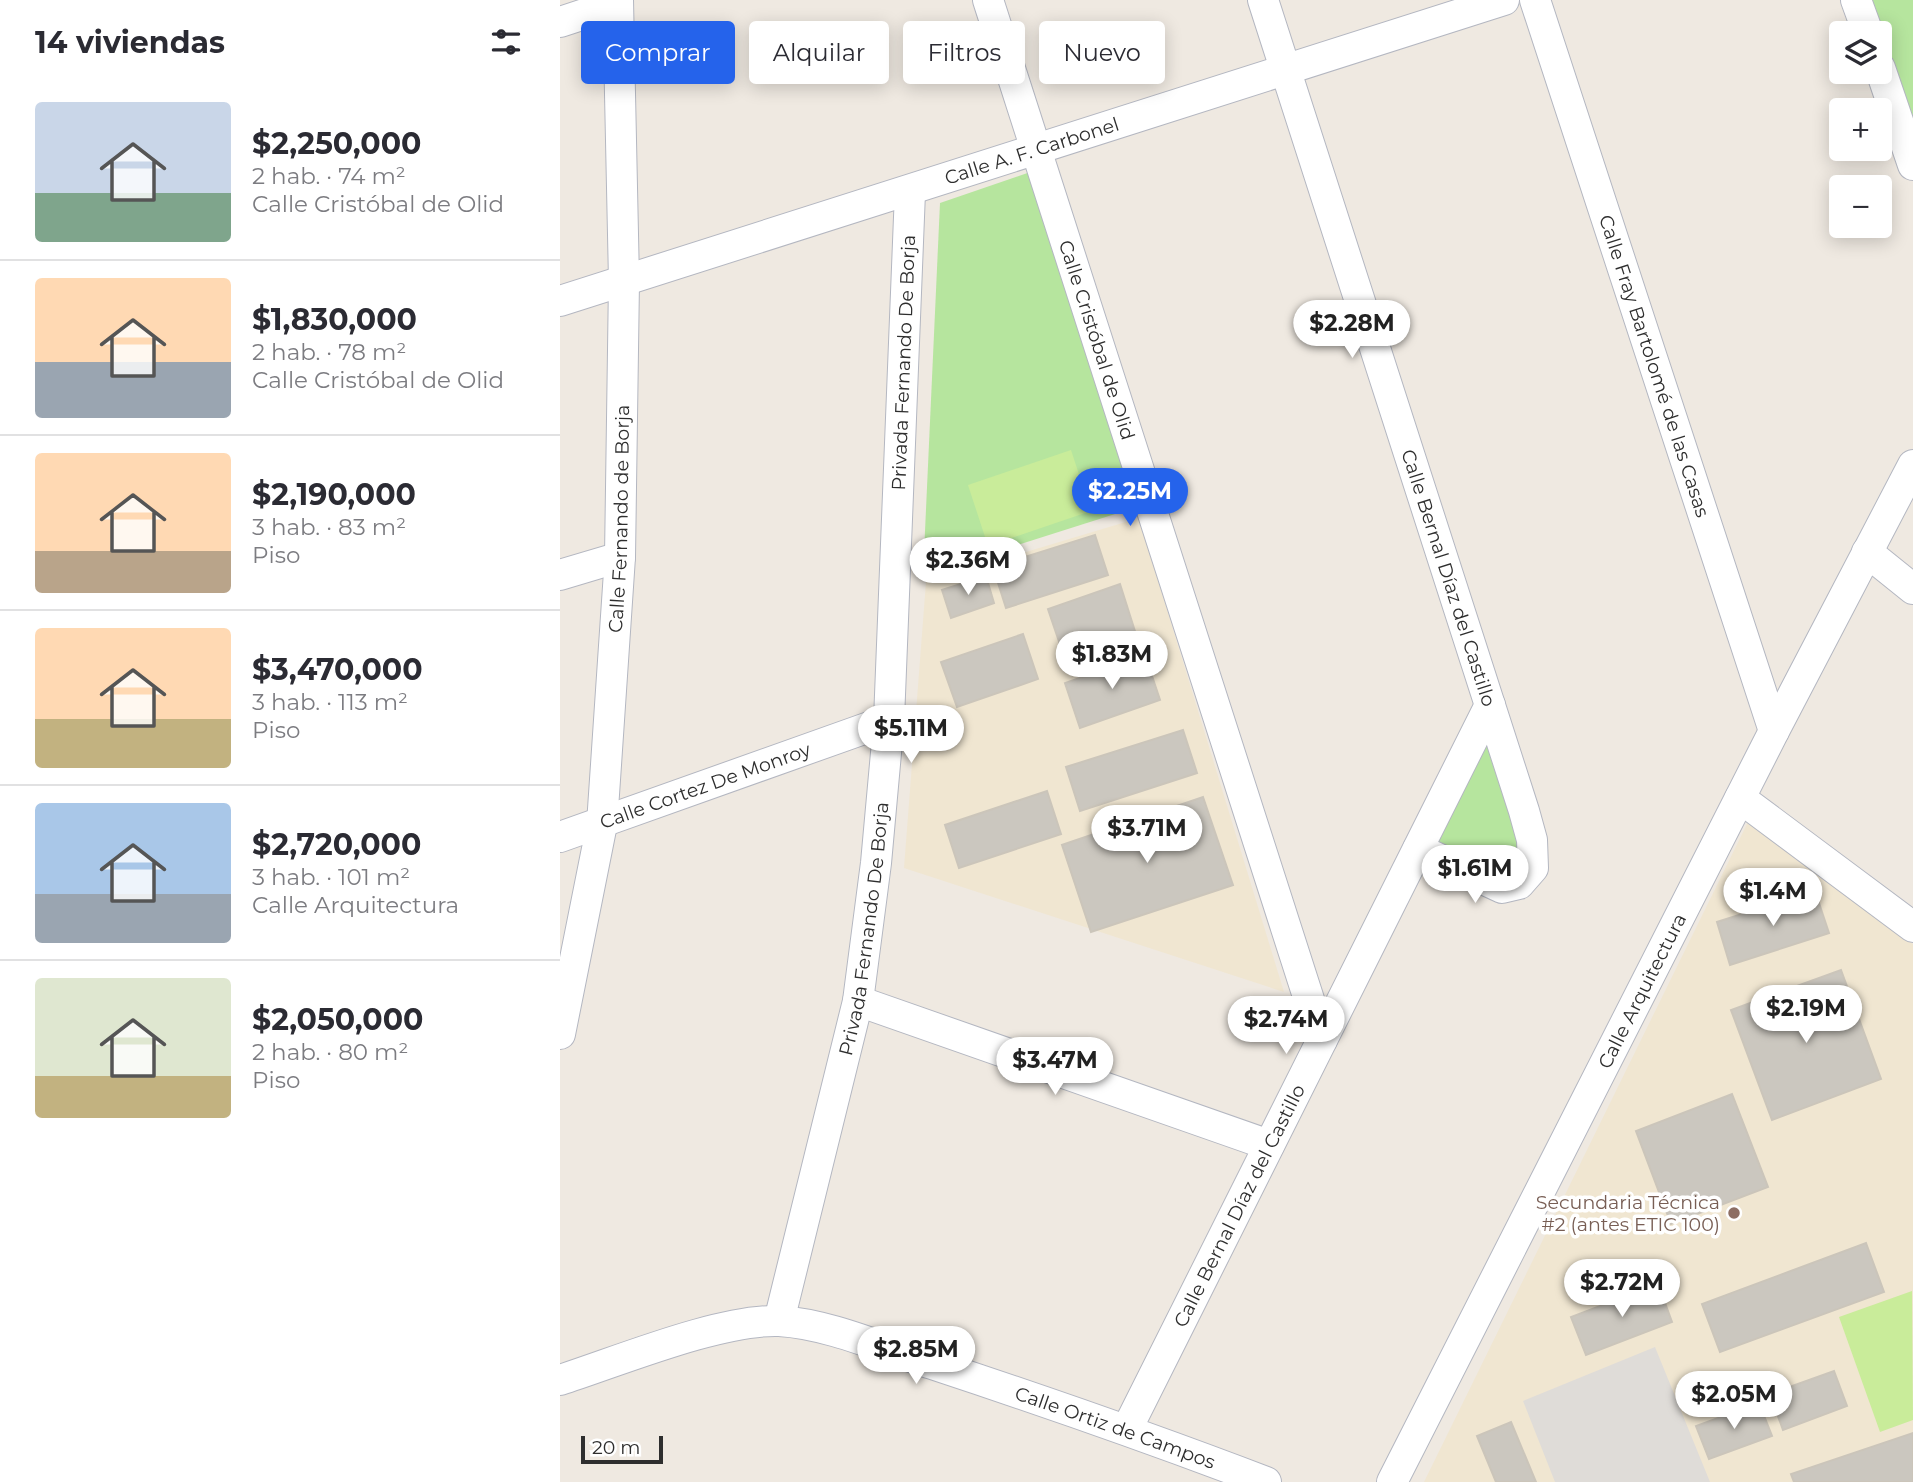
<!DOCTYPE html>
<html lang="es">
<meta charset="utf-8">
<style>
:root{--surface:#fff;--page:#f2f2f3;--text:#2b2b33;--muted:#7c7c81;--line:#e1e1e2;--accent:#2563eb}
body{margin:0;font-family:Montserrat,sans-serif;background:var(--page);color:var(--text);height:100vh;display:flex;flex-direction:column;font-size:26px;white-space:nowrap}
*{box-sizing:border-box;margin:0}
p{font-size:23px;color:var(--muted)}
.icon{flex:none;width:38px;height:38px;fill:none;stroke:currentColor;stroke-width:2;stroke-linecap:round;stroke-linejoin:round}
.map{position:relative;flex:1;overflow:hidden}
.sheet{display:flex;flex-direction:column;background:var(--surface);width:560px}
.sheet>*{flex:none}
.hud{position:absolute;left:21px;top:21px;width:665px;height:63px;display:flex;gap:14px}
.controls{position:absolute;left:1269px;top:21px;display:grid;gap:14px}
.controls a{display:grid;place-items:center;width:63px;height:63px;border-radius:7px;background:var(--surface);box-shadow:0 4px 18px #0003;font-size:35px}
.scale{position:absolute;left:21px;bottom:18px;width:82px;box-sizing:border-box;padding-left:7px;border:4px solid #2e2e2e;border-top:0;font-size:19px;line-height:24px;white-space:nowrap;color:#2e2e2e;-webkit-text-stroke:5px #fff;paint-order:stroke}
.price{position:absolute;translate:-50% -60px;padding:0 16px;border-radius:24px;background:#fff;color:#222;font-size:23px;line-height:46px;filter:drop-shadow(0 2px 4px #0008)}
.price::after{content:'';position:absolute;left:50%;top:42px;width:21px;height:16px;margin-left:-10px;background:inherit;clip-path:polygon(0 0,100% 0,50% 100%)}
.price.active{background:var(--accent);color:#fff}
ul{padding:0;list-style:none}
li{display:flex;align-items:center;gap:21px;height:175px;padding:0 35px}
li+li{border-top:2px solid var(--line)}
li span{display:grid;place-items:center;flex:none;width:196px;height:140px;border-radius:7px;color:#555}
li>.icon{margin-inline-start:auto}
span .icon{width:84px;height:84px;fill:#fffc;stroke-width:1}
li b{font-size:30px}
h2{display:flex;justify-content:space-between;align-items:center;height:84px;padding:0 35px;font-size:30px}
.pill{padding:0 24px;border-radius:7px;background:var(--surface);box-shadow:0 4px 18px #0003;font-size:24px;line-height:63px}
.pill.active{background:var(--accent);color:#fff}
main{display:flex;flex:1;min-height:0}
.map>svg:first-child{display:block}
.education{fill:#f0e6d1}
.green{fill:#b6e59e}
.pitch{fill:#c9ec9a}
.plaza{fill:#dfdcd8}
.building{fill:#cbc7bf;stroke:#cbc5ba;stroke-width:2}
.lines{fill:none;stroke-linecap:round;stroke-linejoin:round}
.minor-casing{stroke:#b4b7c1;stroke-width:32}
.minor{stroke:#fff;stroke-width:30}
.education-dot{fill:#8d6e63;stroke:#fff;stroke-width:2.5}
.labels{text-anchor:middle;stroke-width:7;stroke-linejoin:round;paint-order:stroke}
.street-label{font-size:19px;fill:#2e2e2e;stroke:#fff}
.education-label{font-size:19px;fill:#785e54;stroke:#fff;text-anchor:end}
</style>
<main>
<section class="sheet">
<h2>14 viviendas<svg class="icon" aria-label="filters" viewBox="0 0 24 24"><path d="M4 7h16M4 17h16"/><circle cx="9" cy="7" r="2"/><circle cx="15" cy="17" r="2"/></svg></h2>
<ul>
<li><span style="background:linear-gradient(#c9d6e8 65%,#7fa58c 0)"><svg class="icon" aria-label="home" viewBox="0 0 24 24"><path d="M3 11l9-7 9 7M6 9v11h12V9"/></svg></span><div><b>$2,250,000</b><p>2 hab. · 74 m²</p><p>Calle Cristóbal de Olid</p></div></li>
<li><span style="background:linear-gradient(#ffd9b3 60%,#9aa5b1 0)"><svg class="icon" aria-label="home" viewBox="0 0 24 24"><path d="M3 11l9-7 9 7M6 9v11h12V9"/></svg></span><div><b>$1,830,000</b><p>2 hab. · 78 m²</p><p>Calle Cristóbal de Olid</p></div></li>
<li><span style="background:linear-gradient(#ffd9b3 70%,#b9a48a 0)"><svg class="icon" aria-label="home" viewBox="0 0 24 24"><path d="M3 11l9-7 9 7M6 9v11h12V9"/></svg></span><div><b>$2,190,000</b><p>3 hab. · 83 m²</p><p>Piso</p></div></li>
<li><span style="background:linear-gradient(#ffd9b3 65%,#c2b280 0)"><svg class="icon" aria-label="home" viewBox="0 0 24 24"><path d="M3 11l9-7 9 7M6 9v11h12V9"/></svg></span><div><b>$3,470,000</b><p>3 hab. · 113 m²</p><p>Piso</p></div></li>
<li><span style="background:linear-gradient(#a9c7e8 65%,#9aa5b1 0)"><svg class="icon" aria-label="home" viewBox="0 0 24 24"><path d="M3 11l9-7 9 7M6 9v11h12V9"/></svg></span><div><b>$2,720,000</b><p>3 hab. · 101 m²</p><p>Calle Arquitectura</p></div></li>
<li><span style="background:linear-gradient(#dfe7d0 70%,#c2b280 0)"><svg class="icon" aria-label="home" viewBox="0 0 24 24"><path d="M3 11l9-7 9 7M6 9v11h12V9"/></svg></span><div><b>$2,050,000</b><p>2 hab. · 80 m²</p><p>Piso</p></div></li>
</ul>
</section>
<div class="map">
<svg width="1353" height="1482" viewBox="0 0 1353 1482">
<rect width="100%" height="100%" fill="#efe9e1"/>
<!-- education -->
<g class="education">
<path d="M579,518L724,992L344,868L366,582Z"/>
<path d="M1188,822L1353,944V1482H864Z"/>
</g>
<!-- green -->
<g class="green">
<path d="M1295,0H1353V176L1320,72V33Z"/>
<path d="M476,170L574,508L363,575L380,203Z"/>
<path d="M930,705L964,811L959,884L858,849Z"/>
</g>
<!-- pitch -->
<g class="pitch">
<path d="M511,450L531,511L428,546L408,485Z"/>
<path d="M1352,1291L1353,1420L1320,1432L1279,1317Z"/>
</g>
<!-- plaza -->
<path class="plaza" d="M1095,1347L1150,1482H995L963,1401Z"/>
<!-- building -->
<g class="building">
<path d="M535,535L548,575L446,608L433,567Z"/>
<path d="M426,576L434,603L391,618L382,590Z"/>
<path d="M560,584L580,647L509,671L488,609Z"/>
<path d="M463,634L478,679L397,707L381,662Z"/>
<path d="M585,655L600,700L520,728L505,683Z"/>
<path d="M623,730L637,773L520,811L506,767Z"/>
<path d="M487,791L501,834L399,868L385,825Z"/>
<path d="M643,797L673,885L531,932L502,845Z"/>
<path d="M1255,891L1269,933L1170,965L1157,922Z"/>
<path d="M1281,970L1321,1079L1212,1120L1171,1010Z"/>
<path d="M1172,1094L1208,1187L1111,1224L1076,1131Z"/>
<path d="M1306,1243L1324,1292L1160,1352L1142,1304Z"/>
<path d="M1098,1284L1112,1322L1026,1355L1011,1317Z"/>
<path d="M1274,1371L1287,1406L1223,1430L1210,1394Z"/>
<path d="M1199,1403L1212,1436L1149,1459L1136,1426Z"/>
<path d="M951,1422L976,1482H936L917,1436Z"/>
<path d="M1353,1433V1482H1234L1231,1474Z"/>
</g>
<g class="lines">
<!-- minor casing -->
<g class="minor-casing">
<g id="minor">
<path id="s1" d="M428,0L762,1040"/>
<path id="s2" d="M703,0L964,811L972,840L973,868L959,884L942,888L858,849"/>
<path id="s3" d="M975,0L1214,731"/>
<path d="M1296,0L1308,33"/>
<path d="M0,22L58,3"/>
<path d="M1320,68L1353,165"/>
<path id="s4" d="M0,301L944,0"/>
<path d="M1307,552L1353,589"/>
<path d="M0,575L60,557"/>
<path d="M1180,798L1353,927"/>
<path id="s5" d="M0,837L329,720"/>
<path d="M298,1001L709,1145"/>
<path id="s6" d="M0,1034L42,824L60,557L64,281L58,0"/>
<path id="s7" d="M219,1321L298,1001L316,863L329,720L350,192"/>
<path id="s8" d="M0,1380C59,1361 160,1319 219,1321C270,1324 324,1349 372,1364C484,1401 596,1440 706,1482"/>
<path id="s9" d="M567,1429L930,705"/>
<path id="s10" d="M832,1482L1214,731L1353,465"/>
</g>
</g>
<!-- minor -->
<use href="#minor" class="minor"/>
</g>
<!-- markers -->
<circle class="education-dot" cx="1174" cy="1213" r="7"/>
<g class="labels">
<!-- street labels -->
<g class="street-label">
<text dy="7" stroke="none"><textPath href="#s4" startOffset="495">Calle A. F. Carbonel</textPath></text>
<text dy="7" stroke="none"><textPath href="#s1" startOffset="357">Calle Cristóbal de Olid</textPath></text>
<text dy="7" stroke="none"><textPath href="#s7" startOffset="970">Privada Fernando De Borja</textPath></text>
<text dy="7" stroke="none"><textPath href="#s3" startOffset="385">Calle Fray Bartolomé de las Casas</textPath></text>
<text dy="7" stroke="none"><textPath href="#s6" startOffset="520">Calle Fernando de Borja</textPath></text>
<text dy="7" stroke="none"><textPath href="#s2" startOffset="607">Calle Bernal Díaz del Castillo</textPath></text>
<text dy="7" stroke="none"><textPath href="#s5" startOffset="154">Calle Cortez De Monroy</textPath></text>
<text dy="7" stroke="none"><textPath href="#s7" startOffset="402">Privada Fernando De Borja</textPath></text>
<text dy="7" stroke="none"><textPath href="#s10" startOffset="551">Calle Arquitectura</textPath></text>
<text dy="7" stroke="none"><textPath href="#s9" startOffset="250">Calle Bernal Díaz del Castillo</textPath></text>
<text dy="7" stroke="none"><textPath href="#s8" startOffset="581">Calle Ortiz de Campos</textPath></text>
</g>
<!-- education labels -->
<g class="education-label">
<text x="1160" y="1209">Secundaria Técnica<tspan x="1160" dy="22">#2 (antes ETIC 100)</tspan></text>
</g>
</g>
</svg>
<div class="controls">
<a><svg class="icon" aria-label="layers" viewBox="0 0 24 24"><path d="M12 4l9 5-9 5-9-5zM3 14l9 5 9-5"/></svg></a>
<a>+</a>
<a>−</a>
</div>
<div class="scale">20 m</div>
<b class="price" style="left:792px;top:360px">$2.28M</b>
<b class="price active" style="left:570px;top:528px">$2.25M</b>
<b class="price" style="left:408px;top:597px">$2.36M</b>
<b class="price" style="left:552px;top:691px">$1.83M</b>
<b class="price" style="left:351px;top:765px">$5.11M</b>
<b class="price" style="left:587px;top:865px">$3.71M</b>
<b class="price" style="left:915px;top:905px">$1.61M</b>
<b class="price" style="left:1213px;top:928px">$1.4M</b>
<b class="price" style="left:1246px;top:1045px">$2.19M</b>
<b class="price" style="left:726px;top:1056px">$2.74M</b>
<b class="price" style="left:495px;top:1097px">$3.47M</b>
<b class="price" style="left:1062px;top:1319px">$2.72M</b>
<b class="price" style="left:356px;top:1386px">$2.85M</b>
<b class="price" style="left:1174px;top:1431px">$2.05M</b>
<div class="hud">
<a class="pill active">Comprar</a>
<a class="pill">Alquilar</a>
<a class="pill">Filtros</a>
<a class="pill">Nuevo</a>
</div>
</div>
</main>
